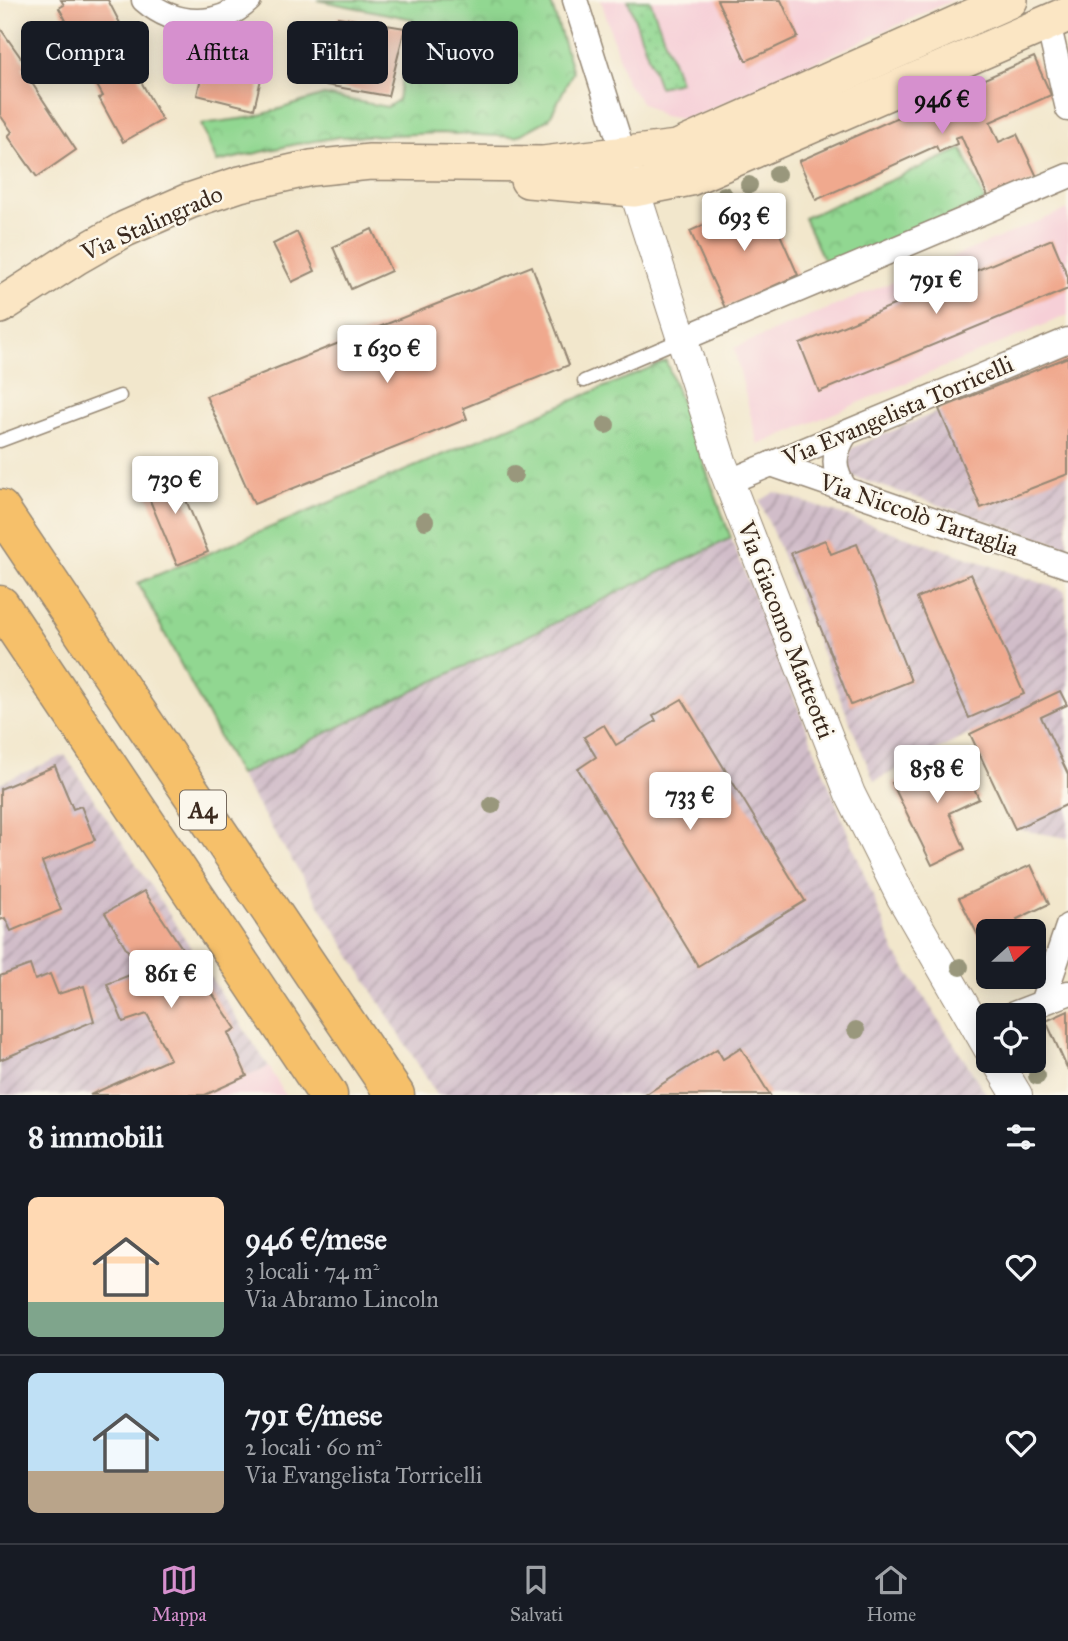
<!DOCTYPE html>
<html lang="it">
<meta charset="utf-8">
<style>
:root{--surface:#171b24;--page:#242831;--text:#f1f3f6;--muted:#9ea1a6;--line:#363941;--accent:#d690ce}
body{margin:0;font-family:"IM FELL Great Primer",serif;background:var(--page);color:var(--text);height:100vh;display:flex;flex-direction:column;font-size:26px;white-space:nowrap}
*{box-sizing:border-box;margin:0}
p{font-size:23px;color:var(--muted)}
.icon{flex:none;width:38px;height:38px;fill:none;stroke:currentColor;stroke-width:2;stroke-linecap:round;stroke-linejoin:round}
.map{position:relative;height:1095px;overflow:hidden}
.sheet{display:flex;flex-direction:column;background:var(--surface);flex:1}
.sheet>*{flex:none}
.top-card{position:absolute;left:21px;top:21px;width:700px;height:63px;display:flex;gap:14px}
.needle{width:46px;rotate:69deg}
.tools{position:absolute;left:976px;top:919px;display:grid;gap:14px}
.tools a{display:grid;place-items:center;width:70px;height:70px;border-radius:10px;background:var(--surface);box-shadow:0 4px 18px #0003;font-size:35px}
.price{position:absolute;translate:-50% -60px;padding:0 16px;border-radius:7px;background:#fff;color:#222;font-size:23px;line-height:46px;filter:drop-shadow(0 2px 4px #0008)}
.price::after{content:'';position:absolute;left:50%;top:42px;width:21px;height:16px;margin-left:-10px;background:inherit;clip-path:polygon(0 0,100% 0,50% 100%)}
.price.current{background:var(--accent);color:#111}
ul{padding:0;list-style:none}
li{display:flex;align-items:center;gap:21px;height:175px;padding:0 28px}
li+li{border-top:2px solid var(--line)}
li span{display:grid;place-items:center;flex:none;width:196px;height:140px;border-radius:10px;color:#555}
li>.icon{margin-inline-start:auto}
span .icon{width:84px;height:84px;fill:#fffc;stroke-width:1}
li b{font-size:30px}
h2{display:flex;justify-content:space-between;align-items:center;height:84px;padding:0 28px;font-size:30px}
.tag{padding:0 24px;border-radius:10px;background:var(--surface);box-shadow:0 4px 18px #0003;font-size:24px;line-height:63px}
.tag.current{background:var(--accent);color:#111}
.menu{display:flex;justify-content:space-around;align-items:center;height:98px;border-top:2px solid var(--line);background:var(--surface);font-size:19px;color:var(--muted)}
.menu a{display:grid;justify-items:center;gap:4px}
.menu .current{color:var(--accent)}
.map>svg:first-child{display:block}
.built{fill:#f6cfd7}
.industrial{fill:url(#industrial-furrows)}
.grass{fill:url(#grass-dots);stroke:#668058;stroke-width:2}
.park{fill:url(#park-crowns);stroke:#668058;stroke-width:2}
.building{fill:#f0a98e}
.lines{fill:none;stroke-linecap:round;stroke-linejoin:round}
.service-casing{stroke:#968875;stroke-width:15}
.minor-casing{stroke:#968875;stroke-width:27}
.tertiary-casing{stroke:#968875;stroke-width:32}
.secondary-casing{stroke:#968875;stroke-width:38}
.motorway-casing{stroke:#968875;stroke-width:41}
.service{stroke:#fff;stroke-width:12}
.minor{stroke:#fff;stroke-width:24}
.tertiary{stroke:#fff;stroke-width:30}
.secondary{stroke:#fbe6c4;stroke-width:35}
.motorway{stroke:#f6c06b;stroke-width:38}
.tree{fill:#99977c}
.labels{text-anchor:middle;stroke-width:5;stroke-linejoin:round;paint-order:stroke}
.shield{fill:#fbf7ec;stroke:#75685c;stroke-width:2}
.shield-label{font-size:23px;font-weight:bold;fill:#3b2a1e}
.street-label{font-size:24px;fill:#3b2a1e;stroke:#fbf7ec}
</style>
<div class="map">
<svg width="1068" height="1095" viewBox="0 0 1068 1095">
<defs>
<pattern id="industrial-furrows" width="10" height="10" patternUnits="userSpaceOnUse" patternTransform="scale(1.75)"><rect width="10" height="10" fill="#d1bdc9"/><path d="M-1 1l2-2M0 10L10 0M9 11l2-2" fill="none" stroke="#ab9aa3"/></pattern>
<pattern id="grass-dots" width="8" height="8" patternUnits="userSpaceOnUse" patternTransform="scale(1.75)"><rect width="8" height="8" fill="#91d791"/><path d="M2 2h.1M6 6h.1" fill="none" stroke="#7eb97d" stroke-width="1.8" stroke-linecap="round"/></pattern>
<pattern id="park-crowns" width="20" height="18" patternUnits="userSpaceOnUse" patternTransform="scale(1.75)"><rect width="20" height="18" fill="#91d791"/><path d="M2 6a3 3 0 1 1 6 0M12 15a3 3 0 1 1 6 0" fill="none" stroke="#7eb97d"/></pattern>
</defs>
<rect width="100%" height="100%" fill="#fbf7ec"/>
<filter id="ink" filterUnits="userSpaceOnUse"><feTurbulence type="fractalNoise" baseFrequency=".0143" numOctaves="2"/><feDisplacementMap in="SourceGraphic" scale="14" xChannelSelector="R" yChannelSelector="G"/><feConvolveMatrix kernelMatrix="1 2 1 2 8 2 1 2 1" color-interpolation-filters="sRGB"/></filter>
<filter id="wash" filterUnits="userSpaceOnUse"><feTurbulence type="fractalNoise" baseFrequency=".00686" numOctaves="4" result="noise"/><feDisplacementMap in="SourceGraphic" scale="28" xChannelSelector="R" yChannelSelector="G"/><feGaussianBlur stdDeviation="1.57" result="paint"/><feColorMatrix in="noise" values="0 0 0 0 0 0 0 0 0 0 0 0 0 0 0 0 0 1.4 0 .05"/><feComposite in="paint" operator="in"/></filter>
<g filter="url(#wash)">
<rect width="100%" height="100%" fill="#f2e7cc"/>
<!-- built -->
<g class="built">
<path d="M601,0H953L704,112L682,119L663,116L642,103L626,82Z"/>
<path d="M1068,209V315L758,445L734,348Z"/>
<path d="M269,1067L285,1095H205Z"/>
</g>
<!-- industrial -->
<g class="industrial">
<path d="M1068,357L1067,547L842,473L852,448Z"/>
<path d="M775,492L1065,591L1068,636V838L1015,829L970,734L874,781L760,501Z"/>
<path d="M731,538L895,952L987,1095H437L239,775Z"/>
<path d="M65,755L269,1067L205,1095H0V783Z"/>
</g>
<!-- grass -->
<path class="grass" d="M628,0H650L680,82L659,87Z"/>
<!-- park -->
<g class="park">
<path d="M317,0H550L573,72L549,119L516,137L441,133L339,137L297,144L217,162L201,124L254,117L324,95L387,107L398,100L413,19Z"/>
<path d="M962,149L985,201L827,267L804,218Z"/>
<path d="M666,361L731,538L239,775L138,583Z"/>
</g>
<g id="blocks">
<!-- building -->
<g class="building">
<path d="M61,0H108L123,29L119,31L143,74L138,76L162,120L123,142L99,98L103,96L78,51L82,49L59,8L64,5Z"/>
<path d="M717,0H781L798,37L746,61Z"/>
<path d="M338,17L405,28L388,96L320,84Z"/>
<path d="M0,28L26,65L22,68L76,150L37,177L8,136L12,132L0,115Z"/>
<path d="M210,39L267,53L254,109L197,95Z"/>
<path d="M1034,57L1051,95L990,122L999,142L1017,134L1038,179L990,201L961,136L955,138L957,144L939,152L936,146L816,200L799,161Z"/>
<path d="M764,198L798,275L725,308L690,231Z"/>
<path d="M372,229L391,271L351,289L333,247Z"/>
<path d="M297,232L315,271L292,282L273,244Z"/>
<path d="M1052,239L1068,277V289L819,392L800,344Z"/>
<path d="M532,266L569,365L463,408L467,419L254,504L206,396Z"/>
<path d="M1068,357V474L981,508L939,409Z"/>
<path d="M169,460L208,552L177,565L146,491L160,485L152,467Z"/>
<path d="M825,540L831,554L857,544L911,681L851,705L791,553Z"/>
<path d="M971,574L1024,694L969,718L917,598Z"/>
<path d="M1060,691L1067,705L1041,717L1068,774V804L1015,829L970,734Z"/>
<path d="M682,699L805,901L698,966L578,769L596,757L584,737L604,725L616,745L656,721L653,716Z"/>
<path d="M957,752L979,799L949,813L965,849L932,865L892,783Z"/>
<path d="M55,766L73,809L81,806L95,840L42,862L61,910L11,931L5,918L0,920V789Z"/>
<path d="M1031,865L1049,904L1017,919L1023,931H989V957L959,898Z"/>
<path d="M144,891L236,1029L228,1033L247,1076L205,1095H90L170,1059L147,1014L123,1022L107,984L140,971L105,913Z"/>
<path d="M30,965L35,980L50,974L58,994L84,986L94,1021L0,1060V976Z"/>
<path d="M1068,1011V1070L1046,1021Z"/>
<path d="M741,1048L770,1095H645L717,1049L723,1059Z"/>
</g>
</g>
</g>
<g filter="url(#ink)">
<use href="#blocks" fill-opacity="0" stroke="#968875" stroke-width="2"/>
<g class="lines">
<!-- service casing -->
<g class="service-casing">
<g id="service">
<path d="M584,381L682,339"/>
<path d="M0,441L120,396"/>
</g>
</g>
<!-- minor casing -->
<g class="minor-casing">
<g id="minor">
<path d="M144,0C175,27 218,29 249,0"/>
<path d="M575,0L628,168"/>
<path d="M1048,23L1068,109"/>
<path d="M682,339L1068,176"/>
<path d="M846,433C832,455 832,469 846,490"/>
<path d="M771,464L1068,566"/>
<path d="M728,482L1068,340"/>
<path d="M1042,1003L1068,926"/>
<path d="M1011,1015L1068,993"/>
</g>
</g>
<!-- tertiary casing -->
<g class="tertiary-casing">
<g id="tertiary">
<path d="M634,189L722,464L850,794L902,898L989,1049"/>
<path d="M996,1060L1017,1095"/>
</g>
</g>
<!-- secondary casing -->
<g class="secondary-casing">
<g id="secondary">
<path d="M528,180L634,189L690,178L1068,14"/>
<path d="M0,306L76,257L125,229L189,201L240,184L311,168L370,162L543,164L677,148L1010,0"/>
</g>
</g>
<!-- motorway casing -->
<g class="motorway-casing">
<g id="motorway">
<path d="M0,509L395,1095"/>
<path d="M0,605L328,1095"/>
</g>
</g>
<!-- service -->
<use href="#service" class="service"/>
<!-- minor -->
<use href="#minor" class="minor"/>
<!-- tertiary -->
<use href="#tertiary" class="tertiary"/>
<!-- secondary -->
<use href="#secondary" class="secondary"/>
<!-- motorway -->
<use href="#motorway" class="motorway"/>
</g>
<!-- trees -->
<g class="tree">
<circle cx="777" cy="174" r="9"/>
<circle cx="749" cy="185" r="9"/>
<circle cx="724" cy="195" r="9"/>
<circle cx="606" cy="425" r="9"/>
<circle cx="514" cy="475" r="9"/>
<circle cx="425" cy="521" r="9"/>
<circle cx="492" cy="805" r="9"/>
<circle cx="960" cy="967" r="9"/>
<circle cx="856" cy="1030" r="9"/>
<circle cx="1037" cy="1076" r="9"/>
</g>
</g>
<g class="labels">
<!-- shield labels -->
<rect class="shield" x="180" y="790.5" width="46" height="39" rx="5"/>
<g class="shield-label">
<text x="203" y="818">A4</text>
</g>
<!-- street labels -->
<g class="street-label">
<text transform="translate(152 223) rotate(-24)" y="8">Via Stalingrado</text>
<text transform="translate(898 411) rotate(-23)" y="8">Via Evangelista Torricelli</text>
<text transform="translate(919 515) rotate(19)" y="8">Via Niccolò Tartaglia</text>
<text transform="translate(786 630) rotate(69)" y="8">Via Giacomo Matteotti</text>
</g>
</g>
</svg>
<div class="tools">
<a><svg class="needle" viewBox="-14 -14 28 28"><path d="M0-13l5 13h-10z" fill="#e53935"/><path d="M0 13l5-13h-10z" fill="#9ea1a6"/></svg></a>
<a><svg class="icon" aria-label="locate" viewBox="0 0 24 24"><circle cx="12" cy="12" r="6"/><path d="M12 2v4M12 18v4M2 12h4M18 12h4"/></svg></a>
</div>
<b class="price current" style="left:942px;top:136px">946 €</b>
<b class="price" style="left:744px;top:253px">693 €</b>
<b class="price" style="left:936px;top:316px">791 €</b>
<b class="price" style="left:387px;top:385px">1 630 €</b>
<b class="price" style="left:175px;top:516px">730 €</b>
<b class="price" style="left:937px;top:805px">858 €</b>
<b class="price" style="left:690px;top:832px">733 €</b>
<b class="price" style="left:171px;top:1010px">861 €</b>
<div class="top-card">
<a class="tag">Compra</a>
<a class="tag current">Affitta</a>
<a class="tag">Filtri</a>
<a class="tag">Nuovo</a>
</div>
</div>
<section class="sheet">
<h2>8 immobili<svg class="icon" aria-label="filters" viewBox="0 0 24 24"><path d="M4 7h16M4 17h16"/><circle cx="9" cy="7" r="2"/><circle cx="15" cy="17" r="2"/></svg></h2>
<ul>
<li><span style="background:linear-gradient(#ffd9b3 75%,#7fa58c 0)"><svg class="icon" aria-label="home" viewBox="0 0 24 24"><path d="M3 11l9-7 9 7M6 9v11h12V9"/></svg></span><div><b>946 €/mese</b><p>3 locali · 74 m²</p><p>Via Abramo Lincoln</p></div><svg class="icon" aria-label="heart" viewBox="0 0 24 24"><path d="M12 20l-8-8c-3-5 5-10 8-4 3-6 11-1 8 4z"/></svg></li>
<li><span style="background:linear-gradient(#bfe0f5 70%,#b9a48a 0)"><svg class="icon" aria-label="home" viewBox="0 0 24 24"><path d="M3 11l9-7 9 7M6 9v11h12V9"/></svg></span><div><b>791 €/mese</b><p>2 locali · 60 m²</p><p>Via Evangelista Torricelli</p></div><svg class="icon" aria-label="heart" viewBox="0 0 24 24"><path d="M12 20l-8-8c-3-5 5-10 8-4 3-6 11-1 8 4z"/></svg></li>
</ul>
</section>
<nav class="menu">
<a class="current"><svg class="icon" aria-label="map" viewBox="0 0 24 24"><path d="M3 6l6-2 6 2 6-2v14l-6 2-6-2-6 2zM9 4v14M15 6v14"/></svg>Mappa</a>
<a><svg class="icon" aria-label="saved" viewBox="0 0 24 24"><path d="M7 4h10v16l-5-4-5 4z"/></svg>Salvati</a>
<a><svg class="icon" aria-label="home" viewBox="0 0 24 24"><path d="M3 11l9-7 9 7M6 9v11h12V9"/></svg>Home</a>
</nav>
